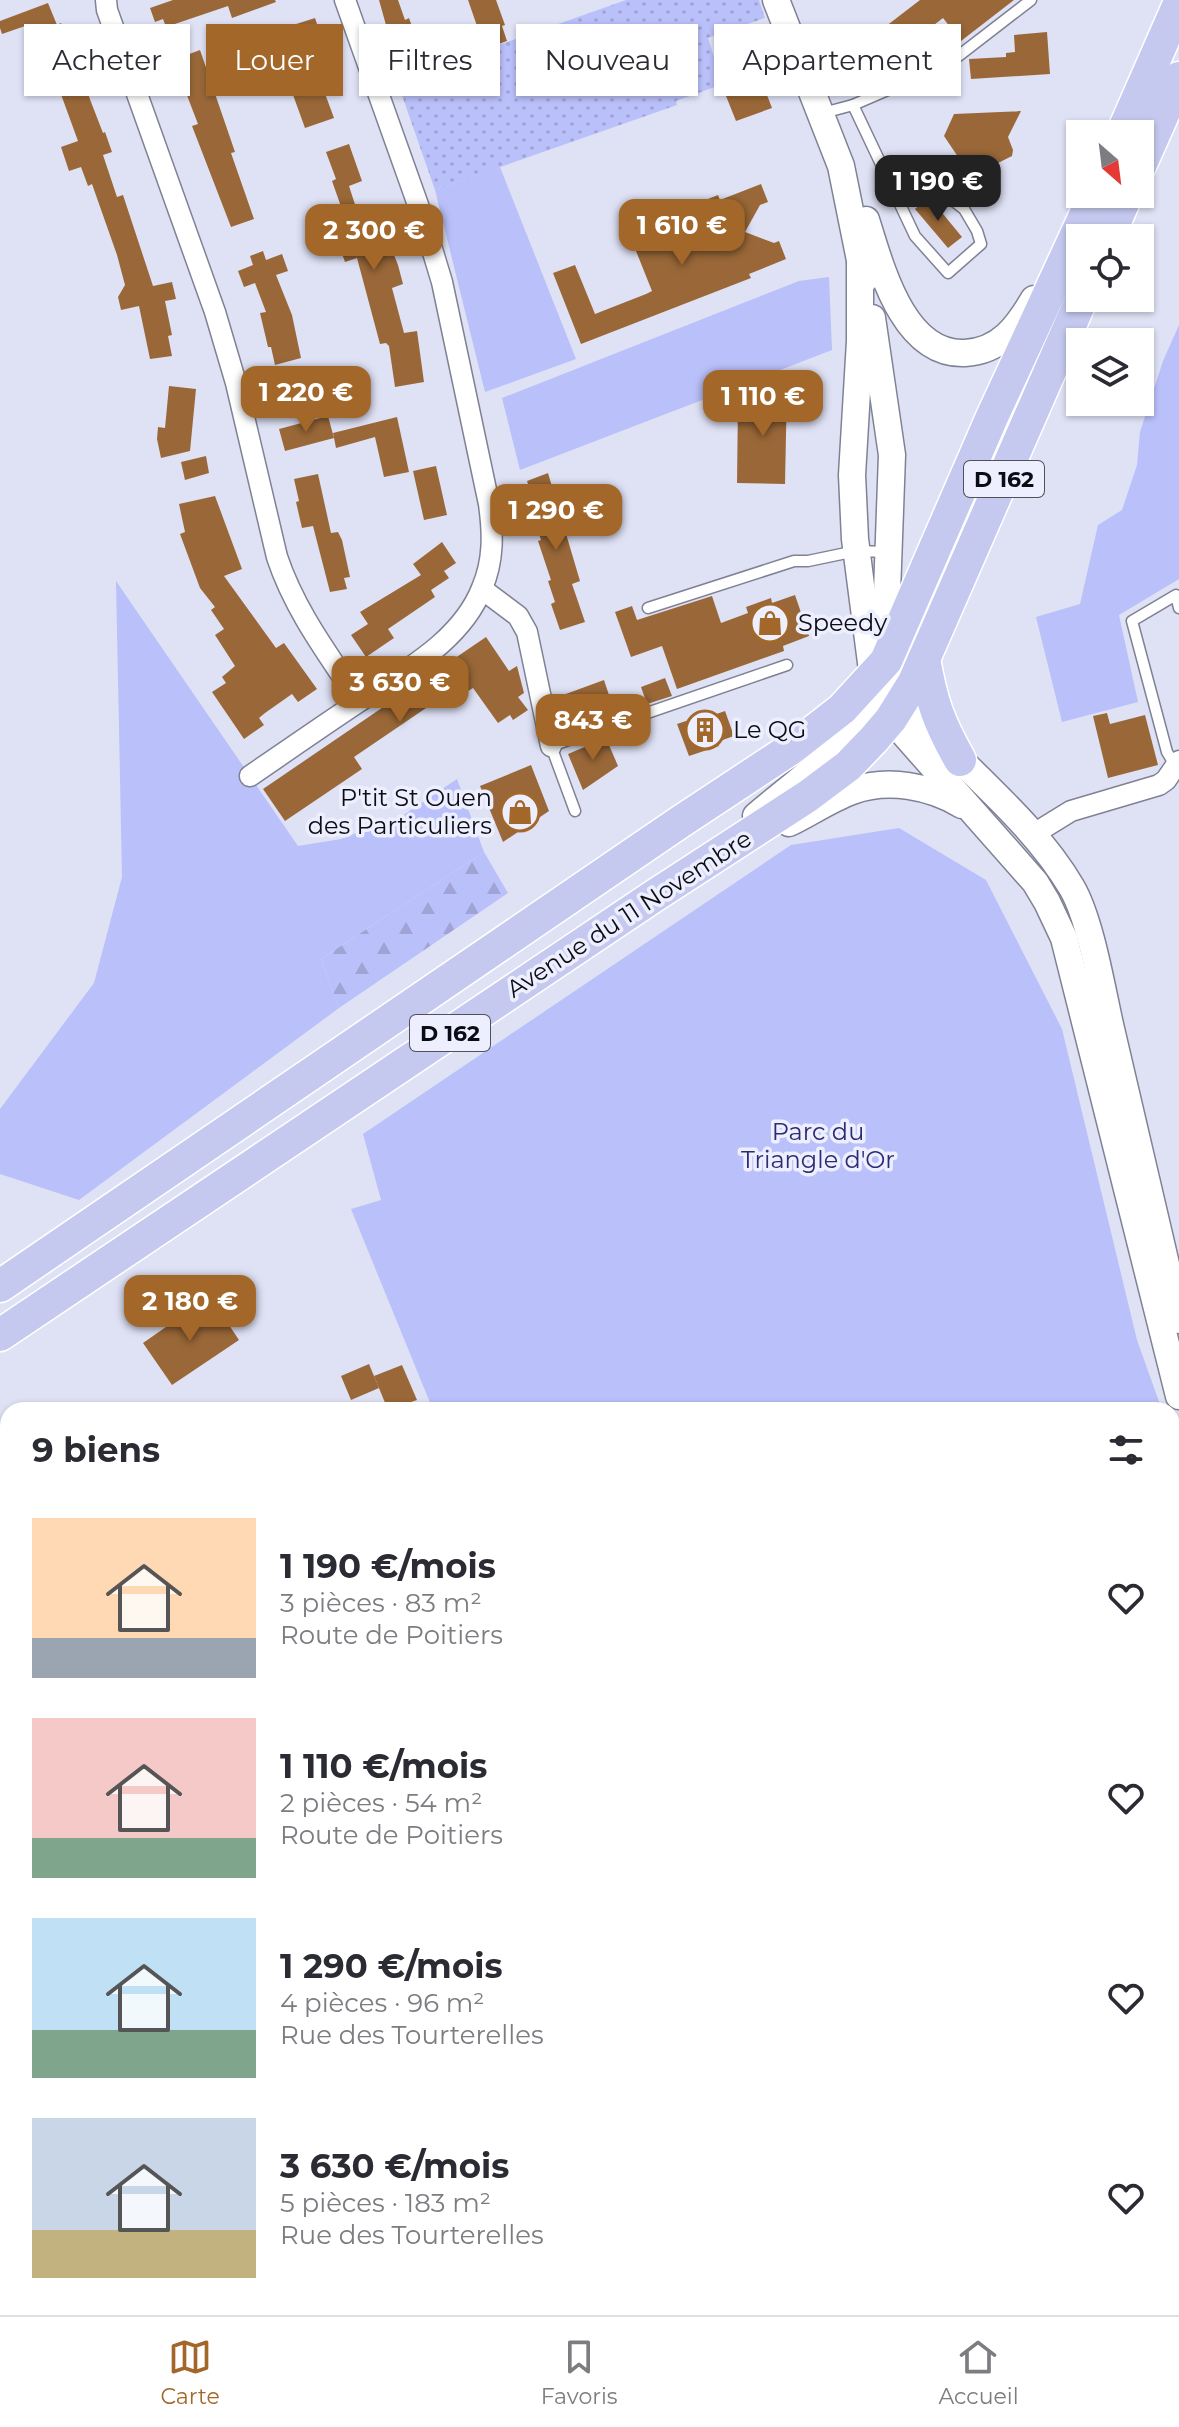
<!DOCTYPE html>
<html lang="fr">
<meta charset="utf-8">
<style>
:root{--surface:#fff;--page:#f2f2f3;--text:#2b2b33;--muted:#7c7c81;--line:#e1e1e2;--accent:#a36729}
body{margin:0;font-family:Montserrat,sans-serif;background:var(--page);color:var(--text);height:100vh;display:flex;flex-direction:column;font-size:30px;white-space:nowrap}
*{box-sizing:border-box;margin:0}
p{font-size:26px;color:var(--muted)}
.icon{flex:none;width:44px;height:44px;fill:none;stroke:currentColor;stroke-width:2;stroke-linecap:round;stroke-linejoin:round}
.map{position:relative;flex:1;overflow:hidden}
.drawer{position:absolute;left:0px;top:1402px;width:1180px;height:914px;display:flex;flex-direction:column;background:var(--surface);border-radius:24px 24px 0 0;box-shadow:0 2px 6px #0004}
.drawer>*{flex:none}
.top-card{position:absolute;left:24px;top:24px;width:1132px;height:72px;display:flex;gap:16px}
.needle{width:52px;rotate:152deg}
.controls{position:absolute;left:1066px;top:120px;display:grid;gap:16px}
.controls a{display:grid;place-items:center;width:88px;height:88px;border-radius:0px;background:var(--surface);box-shadow:0 2px 6px #0004;font-size:40px}
.price{position:absolute;translate:-50% -68px;padding:0 18px;border-radius:16px;background:var(--accent);color:#fff;font-size:26px;line-height:52px;filter:drop-shadow(0 2px 4px #0008)}
.price::after{content:'';position:absolute;left:50%;top:48px;width:24px;height:18px;margin-left:-12px;background:inherit;clip-path:polygon(0 0,100% 0,50% 100%)}
.price.on{background:#222;color:#fff}
ul{padding:0;list-style:none}
li{display:flex;align-items:center;gap:24px;height:200px;padding:0 32px}
li span{display:grid;place-items:center;flex:none;width:224px;height:160px;border-radius:0px;color:#555}
li>.icon{margin-inline-start:auto}
span .icon{width:96px;height:96px;fill:#fffc;stroke-width:1}
li b{font-size:34px}
h2{display:flex;justify-content:space-between;align-items:center;height:96px;padding:0 32px;font-size:34px}
.tag{padding:0 28px;border-radius:0px;background:var(--surface);box-shadow:0 2px 6px #0004;font-size:28px;line-height:72px}
.tag.on{background:var(--accent);color:#fff}
.dock{display:flex;justify-content:space-around;align-items:center;height:112px;border-top:2px solid var(--line);background:var(--surface);font-size:22px;color:var(--muted)}
.dock a{display:grid;justify-items:center;gap:4px}
.dock .on{color:var(--accent)}
.map>svg:first-child{display:block}
.green{fill:#bac0f9}
.forest{fill:url(#forest-firs)}
.garden{fill:url(#garden-dots)}
.building{fill:#9a6838}
.lines{fill:none;stroke-linecap:round;stroke-linejoin:round}
.service-casing{stroke:#7f8294;stroke-width:13}
.minor-casing{stroke:#7f8294;stroke-width:23}
.tertiary-casing{stroke:#7f8294;stroke-width:29}
.primary-casing{stroke:#fff;stroke-width:35}
.service{stroke:#fff;stroke-width:10}
.minor{stroke:#fff;stroke-width:20}
.tertiary{stroke:#fff;stroke-width:26}
.primary{stroke:#c5c9ef;stroke-width:32}
.labels{text-anchor:middle;stroke-width:7;stroke-linejoin:round;paint-order:stroke}
.shield{fill:#edefff;stroke:#50515a;stroke-width:2}
.shield-label{font-size:22px;font-weight:bold;fill:#0c0d14}
.poi-label{font-size:24px;fill:#0c0d14;stroke:#edefff;text-anchor:start}
.street-label{font-size:24px;fill:#0c0d14;stroke:#edefff}
.park-label{font-size:24px;fill:#2d2b73;stroke:#edefff}
</style>
<div class="map">
<svg width="1179" height="2315" viewBox="0 0 1179 2315">
<defs>
<pattern id="forest-firs" width="22" height="20" patternUnits="userSpaceOnUse" patternTransform="scale(2)"><rect width="22" height="20" fill="#bac0f9"/><path d="M5 1l3.5 6h-7zM16 11l3.5 6h-7z" fill="#9fa4d5"/></pattern>
<pattern id="garden-dots" width="8" height="8" patternUnits="userSpaceOnUse" patternTransform="scale(2)"><rect width="8" height="8" fill="#bac0f9"/><path d="M2 2h.1M6 6h.1" fill="none" stroke="#9fa4d5" stroke-width="1.8" stroke-linecap="round"/></pattern>
</defs>
<rect width="100%" height="100%" fill="#dfe2f5"/>
<!-- green -->
<g class="green">
<path d="M500,167L576,359L485,392L435,190Z"/>
<path d="M829,277L832,350L520,470L502,398L799,281Z"/>
<path d="M1179,325V579L1119,615L1138,702L1062,722L1036,617L1080,604L1098,525L1122,510L1137,465L1140,432L1163,361Z"/>
<path d="M116,581L298,846L341,839L405,814L457,779L484,852L321,959L339,1008L79,1200L0,1174V1109L94,983L122,877Z"/>
<path d="M899,828L986,880L1062,1029L1137,1340L1162,1410H433L351,1209L381,1200L363,1134L791,845Z"/>
<path d="M1172,1438L1179,1458V1508L1172,1507Z"/>
</g>
<!-- forest -->
<path class="forest" d="M484,852L508,893L339,1008L321,959Z"/>
<!-- garden -->
<path class="garden" d="M626,0H759L765,18L708,38L723,84L676,101L677,105L435,190L397,81Z"/>
<!-- building -->
<g class="building">
<path d="M173,0H275L276,2L232,18L228,6L166,27L163,19L155,22L150,8Z"/>
<path d="M379,0H398L405,20L409,18L427,69L404,77L398,61L385,66L378,47L391,43Z"/>
<path d="M468,0H496L505,25L502,26L507,41L485,49Z"/>
<path d="M920,0H1014L961,41L943,18L899,52L881,30Z"/>
<path d="M48,3L57,25L61,23L67,35L91,102L103,133L105,132L112,152L103,155L117,197L123,195L153,286L172,282L176,299L165,301L172,335L168,336L172,356L150,359L139,306L121,310L118,297L125,285L117,255L92,184L88,186L81,167L69,171L61,147L78,141L47,56L43,58L31,24L2,34L0,28V21Z"/>
<path d="M315,18L325,48L310,53L334,118L305,128L280,59L277,61L266,39L290,26Z"/>
<path d="M1047,32L1050,74L971,79L969,59L1006,57V53L1015,52L1014,35Z"/>
<path d="M200,50L235,152L231,153L254,219L231,227L192,126L198,124L181,80L167,85L160,65Z"/>
<path d="M449,52L461,86L445,92L434,57Z"/>
<path d="M762,82L772,108L736,121L726,96Z"/>
<path d="M1021,111L1008,137L1013,150L1012,156L994,165L981,191L944,136L954,114Z"/>
<path d="M349,144L362,181L349,186L363,229L367,228L371,241L386,235L398,265L403,284L392,288L404,333L417,331L424,382L395,387L389,346L386,343L380,344L357,258L345,262L330,220L344,215L332,181L336,179L326,152Z"/>
<path d="M761,184L768,202L760,205L745,232L774,243L779,241L786,259L749,274L751,278L581,344L553,273L575,265L595,314L646,294L652,291L636,251L706,224L698,203L718,195L720,200Z"/>
<path d="M929,197L962,237L948,248L915,209Z"/>
<path d="M263,251L266,260L282,254L288,271L276,275L292,315L301,358L275,365L271,347H268L260,313L266,312L255,283L244,287L238,271L253,265L250,256Z"/>
<path d="M787,384L785,484L737,483L738,403Z"/>
<path d="M169,386L196,389L190,451L161,458L157,439L158,427L165,428Z"/>
<path d="M328,416L334,438L285,451L279,429Z"/>
<path d="M397,417L409,472L384,477L375,437L336,448L333,433Z"/>
<path d="M206,456L209,473L185,480L181,462Z"/>
<path d="M436,466L447,515L424,520L413,471Z"/>
<path d="M548,473L580,581L572,584L585,622L560,630L551,604L555,602L548,581L551,580L538,541L541,540L526,491L530,490L527,481Z"/>
<path d="M318,474L331,533L338,532L342,540L350,577L344,578L347,589L330,592L313,526L302,528L296,502L299,501L294,479Z"/>
<path d="M215,496L242,569L224,576L276,648L284,643L317,689L298,702L292,694L265,713L259,718L264,725L244,739L212,692L226,683L222,677L235,666L215,635L224,629L211,610L215,607L200,588L180,534L185,532L179,504Z"/>
<path d="M442,542L456,563L444,571L449,578L431,590L435,597L388,629L394,638L366,657L351,635L368,624L360,612L421,575L413,564Z"/>
<path d="M795,595L809,636L783,646L784,651L677,689L662,646L631,657L615,612L632,606L637,620L712,596L721,623L748,613L746,607L771,598L772,603Z"/>
<path d="M486,637L509,671L517,666L524,693L518,697L528,710L513,720L510,715L498,723L473,688L459,697L454,689L354,757L362,769L285,821L263,789Z"/>
<path d="M665,678L672,696L647,704L641,687Z"/>
<path d="M604,680L612,704L571,719L563,695Z"/>
<path d="M725,711L734,736L717,742L719,746L689,756L677,724L707,714L708,717Z"/>
<path d="M1107,713L1110,724L1145,715L1158,765L1108,778L1093,716Z"/>
<path d="M606,738L618,766L583,790L568,754Z"/>
<path d="M531,765L549,811L503,842L480,786Z"/>
<path d="M199,1304L210,1320L221,1313L239,1340L172,1385L143,1343Z"/>
<path d="M369,1364L379,1388L351,1400L341,1376Z"/>
<path d="M402,1365L417,1400L388,1410L374,1376Z"/>
</g>
<g class="lines">
<!-- service casing -->
<g class="service-casing">
<g id="service">
<path d="M853,105L915,236L948,273L981,244L977,231L964,209L928,181L889,183"/>
<path d="M823,113L853,105L948,64L1031,0"/>
<path d="M648,608L794,561H808L856,551L887,552"/>
<path d="M1176,767L1167,752L1132,621L1176,595L1179,608"/>
<path d="M575,811L551,746L787,665"/>
</g>
</g>
<!-- minor casing -->
<g class="minor-casing">
<g id="minor">
<path d="M106,0L107,10L215,312L236,383L277,557C295,611 328,654 359,701"/>
<path d="M482,589L518,616L527,632L551,746"/>
<path d="M250,776C285,752 321,727 357,703C402,672 461,642 482,588C494,560 493,533 489,504L442,282L422,216L345,0"/>
<path d="M1032,835L1071,811L1159,785L1166,780L1179,761"/>
<path d="M0,1465L8,1463"/>
<path d="M1172,1521H1179"/>
<path d="M0,1589L8,1588"/>
<path d="M0,1612L8,1605"/>
<path d="M1172,1660L1179,1655"/>
<path d="M0,1774L8,1775"/>
<path d="M0,1869L8,1864"/>
<path d="M0,2018L8,2012"/>
<path d="M0,2060L8,2071"/>
<path d="M726,2308L727,2315"/>
<path d="M57,2315L67,2308"/>
<path d="M672,2315L682,2308"/>
<path d="M888,2315L892,2308"/>
</g>
</g>
<!-- tertiary casing -->
<g class="tertiary-casing">
<g id="tertiary">
<path d="M776,0L841,166L864,280"/>
<path d="M866,220C881,267 903,356 965,353C1001,351 1018,326 1034,299"/>
<path d="M860,264V341L852,475L855,539L873,678L891,719L1035,882L1047,902L1064,938L1179,1396"/>
<path d="M896,682L903,699L913,711C965,770 1032,820 1072,888C1091,921 1102,990 1111,1029C1134,1126 1156,1223 1179,1320"/>
<path d="M895,695L924,612"/>
<path d="M756,816C800,778 870,733 884,675L892,455L872,318"/>
<path d="M789,823C810,813 830,799 852,791C888,778 930,786 962,805"/>
<path d="M1172,1888H1179"/>
<path d="M0,2234L8,2228"/>
</g>
</g>
<!-- primary casing -->
<g class="primary-casing">
<g id="primary">
<path d="M1122,134L1179,4"/>
<path d="M1140,166L1179,78"/>
<path d="M1108,238L1127,194"/>
<path d="M924,659C932,703 938,721 960,760"/>
<path d="M0,1286L680,822L792,748L842,709L886,661L992,417L1095,194"/>
<path d="M0,1335L654,896L808,796L848,766L874,739L891,719L914,682L1082,298"/>
</g>
</g>
<!-- service -->
<use href="#service" class="service"/>
<!-- minor -->
<use href="#minor" class="minor"/>
<!-- tertiary -->
<use href="#tertiary" class="tertiary"/>
<!-- primary -->
<use href="#primary" class="primary"/>
</g>
<!-- icons -->
<defs>
<g id="shop-ring" transform="scale(2)"><circle r="9.5" fill="#edefff" stroke="#a36729" stroke-width="1.5"/><path d="M-5-2.5h2.3a2.7 3.5 0 0 1 5.4 0H5L5.5 6h-11ZM-1.5-2.5h3a1.5 2.3 0 0 0-3 0Z" fill="#a36729"/></g>
<g id="building-ring" transform="scale(2)"><circle r="9.5" fill="#edefff" stroke="#a36729" stroke-width="1.5"/><path d="M-4-6H4V6H1V3H-1V6H-4ZM-2.5-4.3h1.7v1.8h-1.7ZM.8-4.3h1.7v1.8H.8ZM-2.5-1h1.7V.8h-1.7ZM.8-1h1.7V.8H.8Z" fill="#a36729"/></g>
</defs>
<g fill-rule="evenodd">
<use href="#shop-ring" x="770" y="623"/>
<use href="#building-ring" x="705" y="730"/>
<use href="#shop-ring" x="520" y="812"/>
</g>
<g class="labels">
<!-- shield labels -->
<g class="shield">
<rect x="964" y="461" width="80" height="36" rx="6"/>
<rect x="410" y="1015" width="80" height="36" rx="6"/>
</g>
<g class="shield-label">
<text x="1004" y="487">D 162</text>
<text x="450" y="1041">D 162</text>
</g>
<!-- poi labels -->
<g class="poi-label">
<text x="798" y="631">Speedy</text>
<text x="733" y="738">Le QG</text>
<text x="492" y="806" text-anchor="end">P'tit St Ouen<tspan x="492" dy="28">des Particuliers</tspan></text>
</g>
<!-- street labels -->
<g class="street-label">
<text transform="translate(629 914) rotate(-33)" y="8">Avenue du 11 Novembre</text>
</g>
<!-- park labels -->
<g class="park-label">
<text x="818" y="1140">Parc du<tspan x="818" dy="28">Triangle d'Or</tspan></text>
</g>
</g>
</svg>
<div class="controls">
<a><svg class="needle" viewBox="-14 -14 28 28"><path d="M0-13l5 13h-10z" fill="#e53935"/><path d="M0 13l5-13h-10z" fill="#7c7c81"/></svg></a>
<a><svg class="icon" aria-label="locate" viewBox="0 0 24 24"><circle cx="12" cy="12" r="6"/><path d="M12 2v4M12 18v4M2 12h4M18 12h4"/></svg></a>
<a><svg class="icon" aria-label="layers" viewBox="0 0 24 24"><path d="M12 4l9 5-9 5-9-5zM3 14l9 5 9-5"/></svg></a>
</div>
<b class="price on" style="left:938px;top:223px">1 190 €</b>
<b class="price" style="left:682px;top:267px">1 610 €</b>
<b class="price" style="left:374px;top:272px">2 300 €</b>
<b class="price" style="left:306px;top:434px">1 220 €</b>
<b class="price" style="left:763px;top:438px">1 110 €</b>
<b class="price" style="left:556px;top:552px">1 290 €</b>
<b class="price" style="left:400px;top:724px">3 630 €</b>
<b class="price" style="left:593px;top:762px">843 €</b>
<b class="price" style="left:190px;top:1343px">2 180 €</b>
<div class="top-card">
<a class="tag">Acheter</a>
<a class="tag on">Louer</a>
<a class="tag">Filtres</a>
<a class="tag">Nouveau</a>
<a class="tag">Appartement</a>
</div>
<section class="drawer">
<h2>9 biens<svg class="icon" aria-label="filters" viewBox="0 0 24 24"><path d="M4 7h16M4 17h16"/><circle cx="9" cy="7" r="2"/><circle cx="15" cy="17" r="2"/></svg></h2>
<ul>
<li><span style="background:linear-gradient(#ffd9b3 75%,#9aa5b1 0)"><svg class="icon" aria-label="home" viewBox="0 0 24 24"><path d="M3 11l9-7 9 7M6 9v11h12V9"/></svg></span><div><b>1 190 €/mois</b><p>3 pièces · 83 m²</p><p>Route de Poitiers</p></div><svg class="icon" aria-label="heart" viewBox="0 0 24 24"><path d="M12 20l-8-8c-3-5 5-10 8-4 3-6 11-1 8 4z"/></svg></li>
<li><span style="background:linear-gradient(#f6c9c9 75%,#7fa58c 0)"><svg class="icon" aria-label="home" viewBox="0 0 24 24"><path d="M3 11l9-7 9 7M6 9v11h12V9"/></svg></span><div><b>1 110 €/mois</b><p>2 pièces · 54 m²</p><p>Route de Poitiers</p></div><svg class="icon" aria-label="heart" viewBox="0 0 24 24"><path d="M12 20l-8-8c-3-5 5-10 8-4 3-6 11-1 8 4z"/></svg></li>
<li><span style="background:linear-gradient(#bfe0f5 70%,#7fa58c 0)"><svg class="icon" aria-label="home" viewBox="0 0 24 24"><path d="M3 11l9-7 9 7M6 9v11h12V9"/></svg></span><div><b>1 290 €/mois</b><p>4 pièces · 96 m²</p><p>Rue des Tourterelles</p></div><svg class="icon" aria-label="heart" viewBox="0 0 24 24"><path d="M12 20l-8-8c-3-5 5-10 8-4 3-6 11-1 8 4z"/></svg></li>
<li><span style="background:linear-gradient(#c9d6e8 70%,#c2b280 0)"><svg class="icon" aria-label="home" viewBox="0 0 24 24"><path d="M3 11l9-7 9 7M6 9v11h12V9"/></svg></span><div><b>3 630 €/mois</b><p>5 pièces · 183 m²</p><p>Rue des Tourterelles</p></div><svg class="icon" aria-label="heart" viewBox="0 0 24 24"><path d="M12 20l-8-8c-3-5 5-10 8-4 3-6 11-1 8 4z"/></svg></li>
</ul>
</section>
</div>
<nav class="dock">
<a class="on"><svg class="icon" aria-label="map" viewBox="0 0 24 24"><path d="M3 6l6-2 6 2 6-2v14l-6 2-6-2-6 2zM9 4v14M15 6v14"/></svg>Carte</a>
<a><svg class="icon" aria-label="saved" viewBox="0 0 24 24"><path d="M7 4h10v16l-5-4-5 4z"/></svg>Favoris</a>
<a><svg class="icon" aria-label="home" viewBox="0 0 24 24"><path d="M3 11l9-7 9 7M6 9v11h12V9"/></svg>Accueil</a>
</nav>
